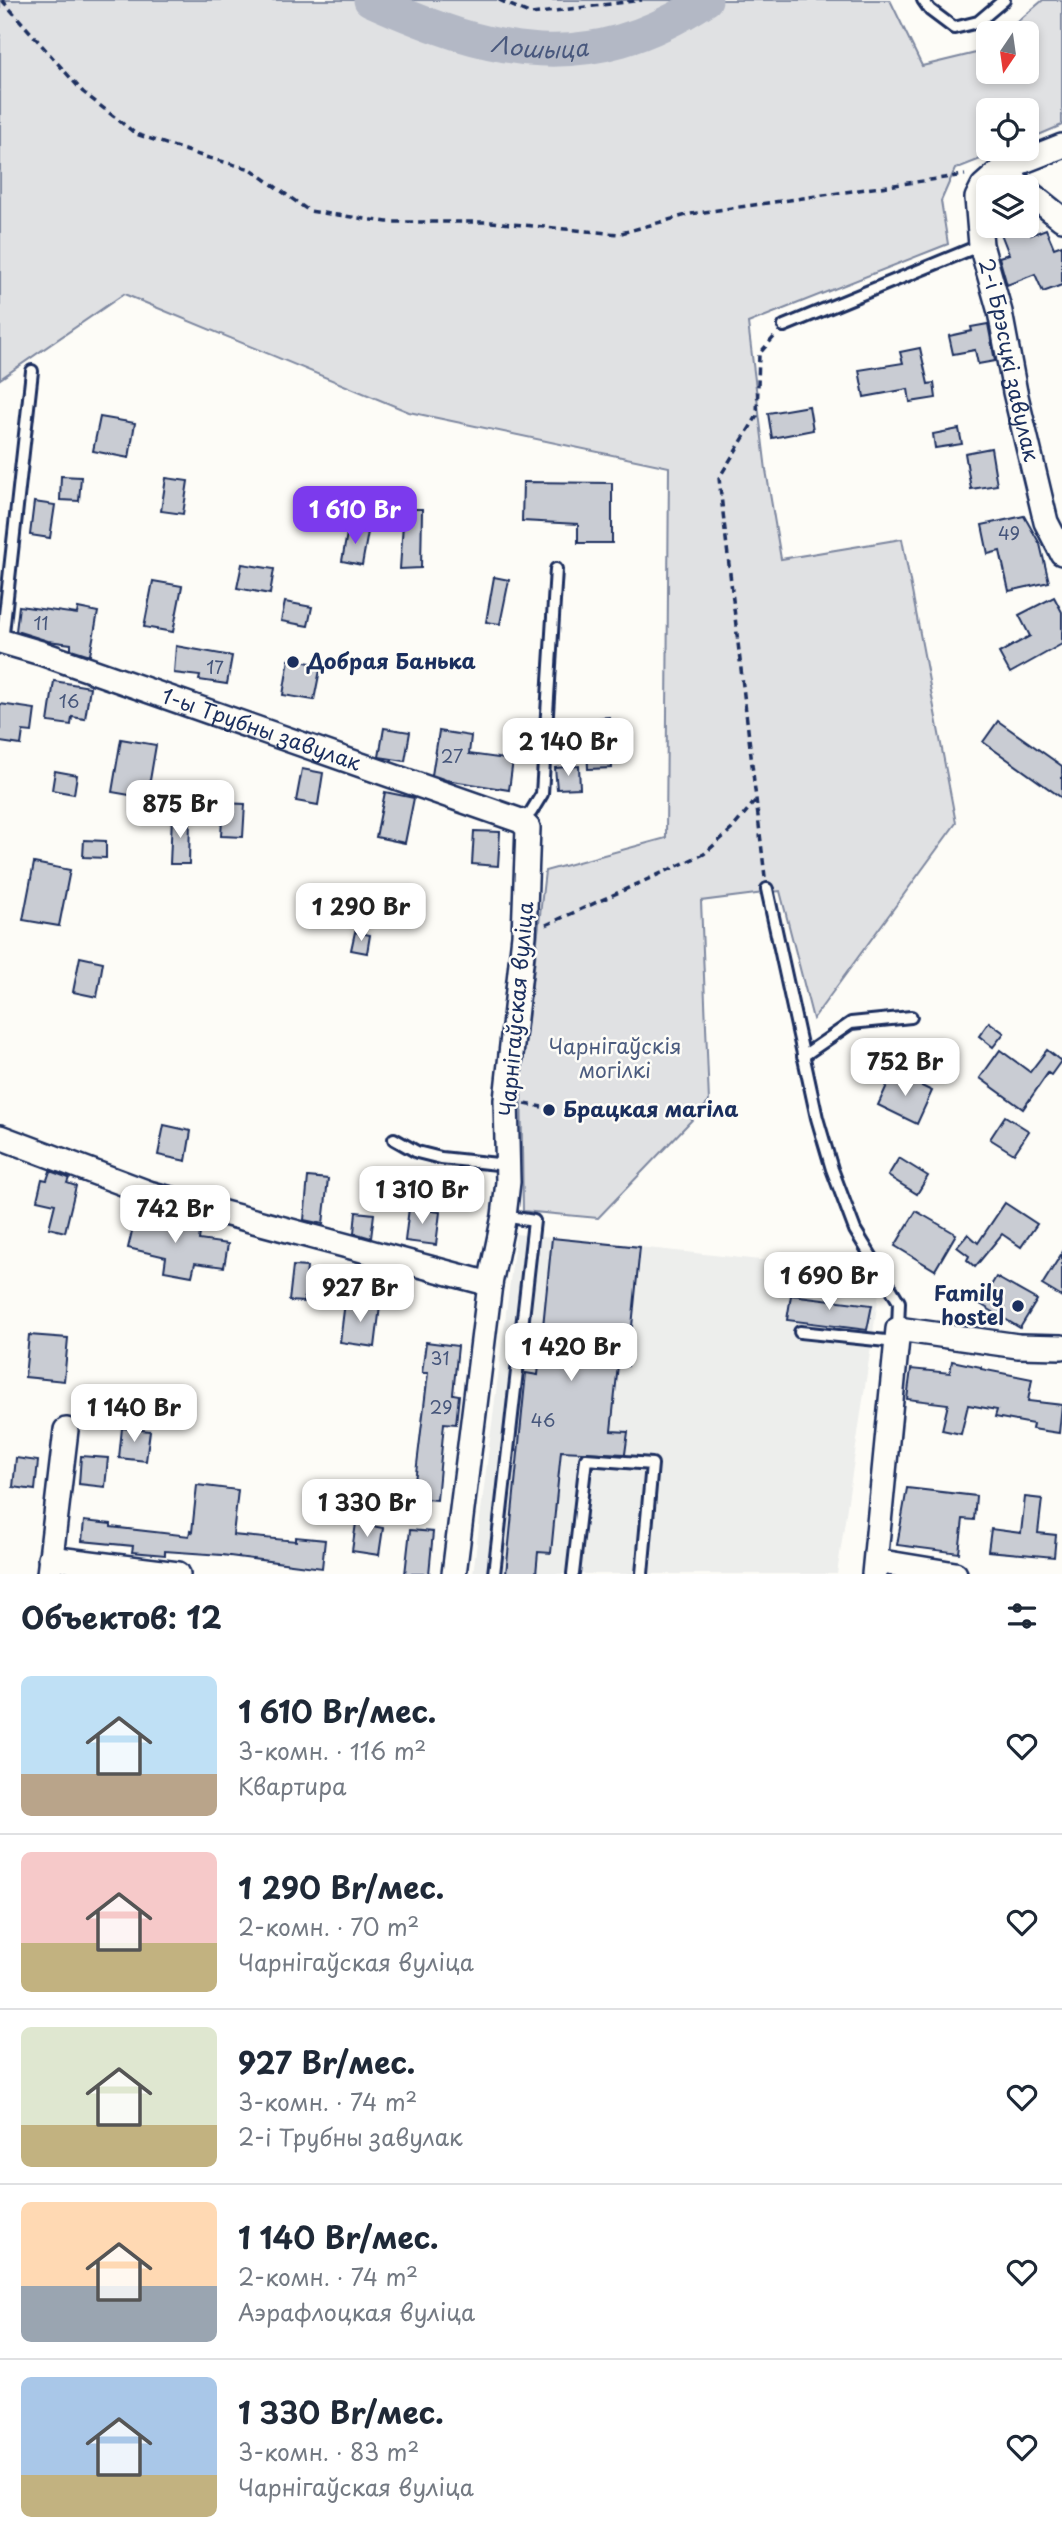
<!DOCTYPE html>
<html lang="ru">
<meta charset="utf-8">
<style>
:root{--surface:#fff;--page:#f6f6f7;--text:#1f2937;--muted:#747a83;--line:#e0e1e3;--accent:#7c3aed}
body{margin:0;font-family:"Playpen Sans",sans-serif;background:var(--page);color:var(--text);height:100vh;display:flex;flex-direction:column;font-size:26px;white-space:nowrap}
*{box-sizing:border-box;margin:0}
p{font-size:23px;color:var(--muted)}
.icon{flex:none;width:38px;height:38px;fill:none;stroke:currentColor;stroke-width:2;stroke-linecap:round;stroke-linejoin:round}
.map{position:relative;height:1574px;overflow:hidden}
.sheet{display:flex;flex-direction:column;background:var(--surface);flex:1}
.sheet>*{flex:none}
.needle{width:46px;rotate:193deg}
.fabs{position:absolute;left:976px;top:21px;display:grid;gap:14px}
.fabs a{display:grid;place-items:center;width:63px;height:63px;border-radius:10px;background:var(--surface);box-shadow:0 4px 10px #0003;font-size:35px}
.price{position:absolute;translate:-50% -60px;padding:0 16px;border-radius:14px;background:#fff;color:#222;font-size:23px;line-height:46px;filter:drop-shadow(0 2px 4px #0008)}
.price::after{content:'';position:absolute;left:50%;top:42px;width:21px;height:16px;margin-left:-10px;background:inherit;clip-path:polygon(0 0,100% 0,50% 100%)}
.price.current{background:var(--accent);color:#fff}
ul{padding:0;list-style:none}
li{display:flex;align-items:center;gap:21px;height:175px;padding:0 21px}
li+li{border-top:2px solid var(--line)}
li span{display:grid;place-items:center;flex:none;width:196px;height:140px;border-radius:10px;color:#555}
li>.icon{margin-inline-start:auto}
span .icon{width:84px;height:84px;fill:#fffc;stroke-width:1}
li b{font-size:30px}
h2{display:flex;justify-content:space-between;align-items:center;height:84px;padding:0 21px;font-size:30px}
.map>svg:first-child{display:block}
.built{fill:#edeeec}
.green{fill:#e0e1e3;stroke:#7e88a0;stroke-width:2}
.lines{fill:none;stroke-linecap:round;stroke-linejoin:round}
.river{stroke:#b3b8c5;stroke-width:33}
.building{fill:#c9ccd3;stroke:#1b2f5e;stroke-width:2}
.service-casing{stroke:#1b2f5e;stroke-width:16}
.minor-casing{stroke:#1b2f5e;stroke-width:28}
.path{stroke:#1b2f5e;stroke-width:3.5;stroke-dasharray:7 5;stroke-linecap:butt}
.service{stroke:#fdfcf7;stroke-width:10}
.minor{stroke:#fdfcf7;stroke-width:23}
.poi-dot{fill:#1b2f5e;stroke:#fdfcf7;stroke-width:2.5}
.labels{text-anchor:middle;stroke-width:5;stroke-linejoin:round;paint-order:stroke}
.number-label{font-size:18px;fill:#46567b}
.street-label{font-size:21px;fill:#1b2f5e;stroke:#fdfcf7}
.poi-label{font-size:21px;font-weight:bold;fill:#1b2f5e;stroke:#fdfcf7;text-anchor:start}
.park-label{font-size:21px;fill:#4c5c7f;stroke:#fdfcf7}
.water-label{font-size:23px;font-style:italic;fill:#49587d;stroke:#fdfcf7}
</style>
<div class="map">
<svg width="1062" height="1574" viewBox="0 0 1062 1574">
<rect width="100%" height="100%" fill="#fdfcf7"/>
<filter id="ink" filterUnits="userSpaceOnUse"><feTurbulence type="fractalNoise" baseFrequency=".0143" numOctaves="2"/><feDisplacementMap in="SourceGraphic" scale="14" xChannelSelector="R" yChannelSelector="G"/><feConvolveMatrix kernelMatrix="1 2 1 2 8 2 1 2 1" color-interpolation-filters="sRGB"/></filter>
<g filter="url(#ink)">
<!-- built -->
<path class="built" d="M516,1234L865,1271L880,1286L837,1574H473Z"/>
<!-- green -->
<path class="green" d="M0,0H890L922,66L984,51L989,47V72H1027V33H1004L1043,0H1062V125L1027,140V110H989V149H1006L955,169L941,201L948,244L748,323L766,470L781,559L902,539L956,823L813,1019L780,891L701,901L709,1102L598,1218L523,1211L521,1082L545,871L666,838L669,467L409,412L124,294L0,379Z"/>
<g class="lines">
<!-- river -->
<path class="river" id="s1" d="M370,0C493,55 587,78 706,0"/>
</g>
<!-- building -->
<g class="building">
<path d="M998,226H1028L1031,235L1046,229L1054,248L1062,245V285L1043,292L1035,274L1007,285L999,257L1009,254Z"/>
<path d="M988,324L995,361L978,364L975,350L953,354L949,336L972,331L971,327Z"/>
<path d="M920,348L928,384L934,383L936,398L910,402L908,389L864,397L859,370L903,363L900,352Z"/>
<path d="M809,406L813,430L772,438L768,413Z"/>
<path d="M100,417L135,423L129,458L93,451Z"/>
<path d="M959,429L962,444L935,448L933,434Z"/>
<path d="M991,448L997,485L971,489L965,453Z"/>
<path d="M61,476L81,477L79,501L60,500Z"/>
<path d="M166,478L188,481L183,514L161,511Z"/>
<path d="M523,482L612,483V543H578V524L522,521Z"/>
<path d="M34,502L55,505L50,538L30,535Z"/>
<path d="M404,509H422L421,568L400,569Z"/>
<path d="M1024,516L1040,544L1049,582L1009,591L1000,551L988,554L982,525Z"/>
<path d="M348,528L368,532L362,565L342,561Z"/>
<path d="M242,564L274,569L270,594L237,588Z"/>
<path d="M494,577L509,580L500,624L486,622Z"/>
<path d="M153,581L182,586L173,632L144,627Z"/>
<path d="M1054,597L1062,612V644L1010,673L999,653L1030,636L1019,615Z"/>
<path d="M285,602L312,607L308,626L281,621Z"/>
<path d="M19,606L77,614L78,608L98,612L90,655L71,649V644L48,641L16,631Z"/>
<path d="M176,646L232,656L227,684L199,680L200,676L174,673Z"/>
<path d="M289,659L321,665L314,700L283,695Z"/>
<path d="M54,681L90,687L85,719L72,717L71,725L48,722Z"/>
<path d="M0,704L35,709L32,732L23,731L21,745L0,742Z"/>
<path d="M609,717L612,768L588,769L586,719Z"/>
<path d="M998,721L1062,766V798L983,742Z"/>
<path d="M384,728L410,732L405,761L379,757Z"/>
<path d="M439,731L471,736L469,754L513,760L509,790L446,780L432,775Z"/>
<path d="M121,739L156,745L147,798L112,792Z"/>
<path d="M579,766L580,788L557,789L555,768Z"/>
<path d="M302,769L323,773L318,805L296,801Z"/>
<path d="M55,771L77,775L74,794L52,790Z"/>
<path d="M385,792L414,798L405,843L376,837Z"/>
<path d="M223,803L245,804L243,837L221,836Z"/>
<path d="M172,816L190,817L189,864H170Z"/>
<path d="M474,831L500,832L498,866L472,864Z"/>
<path d="M84,840L106,841V858L83,857Z"/>
<path d="M34,863L70,870L59,926L23,920Z"/>
<path d="M355,932L370,935L367,953L351,950Z"/>
<path d="M80,957L103,962L97,997L73,992Z"/>
<path d="M989,1022L1004,1033L993,1047L979,1036Z"/>
<path d="M1000,1050L1030,1072L1047,1050L1061,1061L1051,1075L1048,1073L1023,1109L980,1078Z"/>
<path d="M893,1072L932,1091L917,1124L878,1105Z"/>
<path d="M1005,1116L1029,1131L1014,1154L990,1139Z"/>
<path d="M164,1125L191,1131L186,1161L158,1155Z"/>
<path d="M899,1158L928,1176L917,1194L888,1176Z"/>
<path d="M50,1171L69,1178L67,1183L76,1186L65,1232L49,1228L55,1204L37,1200L42,1179L47,1180Z"/>
<path d="M308,1177L328,1179L323,1224L304,1220Z"/>
<path d="M1005,1203L1037,1224L1021,1247L1002,1234L975,1267L967,1260L969,1256L957,1247L968,1234L978,1243Z"/>
<path d="M409,1208L440,1212L436,1245L405,1241Z"/>
<path d="M137,1210L158,1215L156,1225L200,1233L199,1240L228,1244L224,1267L195,1263L192,1276L164,1271L166,1257L128,1248Z"/>
<path d="M916,1211L956,1234L935,1270L895,1246Z"/>
<path d="M356,1212L374,1214L371,1238L354,1233Z"/>
<path d="M552,1238L640,1247L628,1366L618,1365L611,1431L628,1432L625,1454L561,1451L551,1553L538,1552L536,1574H506L526,1373L538,1375Z"/>
<path d="M1062,1253V1297L1042,1285Z"/>
<path d="M293,1266L307,1267L304,1302L289,1301Z"/>
<path d="M385,1276L411,1279L409,1297L383,1294Z"/>
<path d="M996,1277L1037,1300L1020,1328L980,1304Z"/>
<path d="M791,1295L872,1305L867,1330L787,1320Z"/>
<path d="M345,1302L380,1306L375,1347L340,1342Z"/>
<path d="M29,1335L68,1338L64,1381L25,1377Z"/>
<path d="M426,1342L458,1346L453,1394L459,1395L456,1424L444,1423L437,1500L413,1498L428,1373H422Z"/>
<path d="M952,1361L981,1367V1369L1032,1379L1028,1401L1062,1405L1059,1433L1032,1429L1033,1424L995,1417L997,1410L968,1405L961,1434L942,1430L948,1404L907,1399L911,1369L950,1373Z"/>
<path d="M122,1428L150,1431L146,1461L119,1458Z"/>
<path d="M81,1456L108,1458L105,1487L79,1484Z"/>
<path d="M16,1458L38,1461L35,1490L13,1487Z"/>
<path d="M197,1485L238,1490L233,1535L296,1541V1537L325,1540L322,1568L222,1555L165,1551V1555L132,1552L133,1546L82,1541L84,1521L111,1524V1527L189,1536L190,1531L192,1532Z"/>
<path d="M907,1488L976,1496L974,1520L963,1519L959,1553L897,1545Z"/>
<path d="M1025,1497L1042,1499L1038,1533L1056,1535L1054,1557L988,1551L991,1529L1021,1533Z"/>
<path d="M356,1523L383,1528L379,1555L352,1551Z"/>
<path d="M410,1530L433,1532L429,1574H405Z"/>
</g>
<g class="lines">
<!-- service casing -->
<g class="service-casing">
<g id="service">
<path d="M923,0L930,10L954,28L978,22L1004,0"/>
<path d="M784,326L981,245"/>
<path d="M2,642L32,371"/>
<path d="M521,821L531,812L542,794L556,569"/>
<path d="M767,889L817,1118L832,1169L855,1230L899,1302L898,1329"/>
<path d="M803,1056L851,1023L911,1017"/>
<path d="M394,1139L417,1152L441,1158L507,1165"/>
<path d="M800,1332L896,1342"/>
<path d="M494,1574L534,1221L504,1216"/>
<path d="M573,1574L586,1459L652,1464L642,1574"/>
</g>
</g>
<!-- minor casing -->
<g class="minor-casing">
<g id="minor">
<path id="s2" d="M1001,170L983,186L977,198L981,245L1000,312L1015,392L1046,522L1062,553"/>
<path d="M1023,187L1001,170L1062,146"/>
<path d="M1027,191L1062,219"/>
<path id="s3" d="M0,641L41,653L521,821L528,828L524,935L506,1100L508,1182L504,1216L490,1284L454,1574"/>
<path d="M0,1137L149,1193L490,1284"/>
<path d="M50,1558L178,1574"/>
<path d="M876,1561L955,1574"/>
<path d="M49,1574L66,1430"/>
<path d="M874,1574L898,1329L1018,1346L1062,1347"/>
</g>
</g>
<!-- path -->
<g class="path">
<path d="M2,0L83,92L136,134L205,157L251,169L309,211L387,222H491L618,234L690,214L965,175"/>
<path d="M499,0L531,14L642,0"/>
<path d="M765,877L719,478L757,416L759,354L774,337"/>
<path d="M546,925L704,854L732,829L755,801"/>
<path d="M525,1104L542,1107"/>
</g>
<!-- service -->
<use href="#service" class="service"/>
<!-- minor -->
<use href="#minor" class="minor"/>
</g>
</g>
<!-- markers -->
<g class="poi-dot">
<circle cx="293" cy="662" r="7"/>
<circle cx="549" cy="1110" r="7"/>
<circle cx="1018" cy="1306" r="7"/>
</g>
<g class="labels">
<!-- number labels -->
<g class="number-label">
<text x="1009" y="540">49</text>
<text x="41" y="630">11</text>
<text x="215" y="674">17</text>
<text x="69" y="708">16</text>
<text x="452" y="763">27</text>
<text x="440" y="1365">31</text>
<text x="441" y="1414">29</text>
<text x="543" y="1427">46</text>
</g>
<!-- street labels -->
<g class="street-label">
<text dy="7" stroke="none"><textPath href="#s2" startOffset="203">2-і Брэсцкі завулак</textPath></text>
<text dy="7" stroke="none"><textPath href="#s3" startOffset="276">1-ы Трубны завулак</textPath></text>
<text transform="translate(517 1009) rotate(-85)" y="7">Чарнігаўская вуліца</text>
</g>
<!-- poi labels -->
<g class="poi-label">
<text x="307" y="669">Добрая Банька</text>
<text x="563" y="1117">Брацкая магіла</text>
<text x="1004" y="1301" text-anchor="end">Family<tspan x="1004" dy="24">hostel</tspan></text>
</g>
<!-- park labels -->
<g class="park-label">
<text x="615" y="1054">Чарнігаўскія<tspan x="615" dy="24">могілкі</tspan></text>
</g>
<!-- water labels -->
<g class="water-label">
<text dy="8" stroke="none"><textPath href="#s1" startOffset="178">Лошыца</textPath></text>
</g>
</g>
</svg>
<div class="fabs">
<a><svg class="needle" viewBox="-14 -14 28 28"><path d="M0-13l5 13h-10z" fill="#e53935"/><path d="M0 13l5-13h-10z" fill="#747a83"/></svg></a>
<a><svg class="icon" aria-label="locate" viewBox="0 0 24 24"><circle cx="12" cy="12" r="6"/><path d="M12 2v4M12 18v4M2 12h4M18 12h4"/></svg></a>
<a><svg class="icon" aria-label="layers" viewBox="0 0 24 24"><path d="M12 4l9 5-9 5-9-5zM3 14l9 5 9-5"/></svg></a>
</div>
<b class="price current" style="left:355px;top:546px">1 610 Br</b>
<b class="price" style="left:568px;top:778px">2 140 Br</b>
<b class="price" style="left:180px;top:840px">875 Br</b>
<b class="price" style="left:361px;top:943px">1 290 Br</b>
<b class="price" style="left:905px;top:1098px">752 Br</b>
<b class="price" style="left:422px;top:1226px">1 310 Br</b>
<b class="price" style="left:175px;top:1245px">742 Br</b>
<b class="price" style="left:829px;top:1312px">1 690 Br</b>
<b class="price" style="left:360px;top:1324px">927 Br</b>
<b class="price" style="left:571px;top:1383px">1 420 Br</b>
<b class="price" style="left:134px;top:1444px">1 140 Br</b>
<b class="price" style="left:367px;top:1539px">1 330 Br</b>
</div>
<section class="sheet">
<h2>Объектов: 12<svg class="icon" aria-label="filters" viewBox="0 0 24 24"><path d="M4 7h16M4 17h16"/><circle cx="9" cy="7" r="2"/><circle cx="15" cy="17" r="2"/></svg></h2>
<ul>
<li><span style="background:linear-gradient(#bfe0f5 70%,#b9a48a 0)"><svg class="icon" aria-label="home" viewBox="0 0 24 24"><path d="M3 11l9-7 9 7M6 9v11h12V9"/></svg></span><div><b>1 610 Br/мес.</b><p>3-комн. · 116 m²</p><p>Квартира</p></div><svg class="icon" aria-label="heart" viewBox="0 0 24 24"><path d="M12 20l-8-8c-3-5 5-10 8-4 3-6 11-1 8 4z"/></svg></li>
<li><span style="background:linear-gradient(#f6c9c9 65%,#c2b280 0)"><svg class="icon" aria-label="home" viewBox="0 0 24 24"><path d="M3 11l9-7 9 7M6 9v11h12V9"/></svg></span><div><b>1 290 Br/мес.</b><p>2-комн. · 70 m²</p><p>Чарнігаўская вуліца</p></div><svg class="icon" aria-label="heart" viewBox="0 0 24 24"><path d="M12 20l-8-8c-3-5 5-10 8-4 3-6 11-1 8 4z"/></svg></li>
<li><span style="background:linear-gradient(#dfe7d0 70%,#c2b280 0)"><svg class="icon" aria-label="home" viewBox="0 0 24 24"><path d="M3 11l9-7 9 7M6 9v11h12V9"/></svg></span><div><b>927 Br/мес.</b><p>3-комн. · 74 m²</p><p>2-і Трубны завулак</p></div><svg class="icon" aria-label="heart" viewBox="0 0 24 24"><path d="M12 20l-8-8c-3-5 5-10 8-4 3-6 11-1 8 4z"/></svg></li>
<li><span style="background:linear-gradient(#ffd9b3 60%,#9aa5b1 0)"><svg class="icon" aria-label="home" viewBox="0 0 24 24"><path d="M3 11l9-7 9 7M6 9v11h12V9"/></svg></span><div><b>1 140 Br/мес.</b><p>2-комн. · 74 m²</p><p>Аэрафлоцкая вуліца</p></div><svg class="icon" aria-label="heart" viewBox="0 0 24 24"><path d="M12 20l-8-8c-3-5 5-10 8-4 3-6 11-1 8 4z"/></svg></li>
<li><span style="background:linear-gradient(#a9c7e8 70%,#c2b280 0)"><svg class="icon" aria-label="home" viewBox="0 0 24 24"><path d="M3 11l9-7 9 7M6 9v11h12V9"/></svg></span><div><b>1 330 Br/мес.</b><p>3-комн. · 83 m²</p><p>Чарнігаўская вуліца</p></div><svg class="icon" aria-label="heart" viewBox="0 0 24 24"><path d="M12 20l-8-8c-3-5 5-10 8-4 3-6 11-1 8 4z"/></svg></li>
</ul>
</section>
